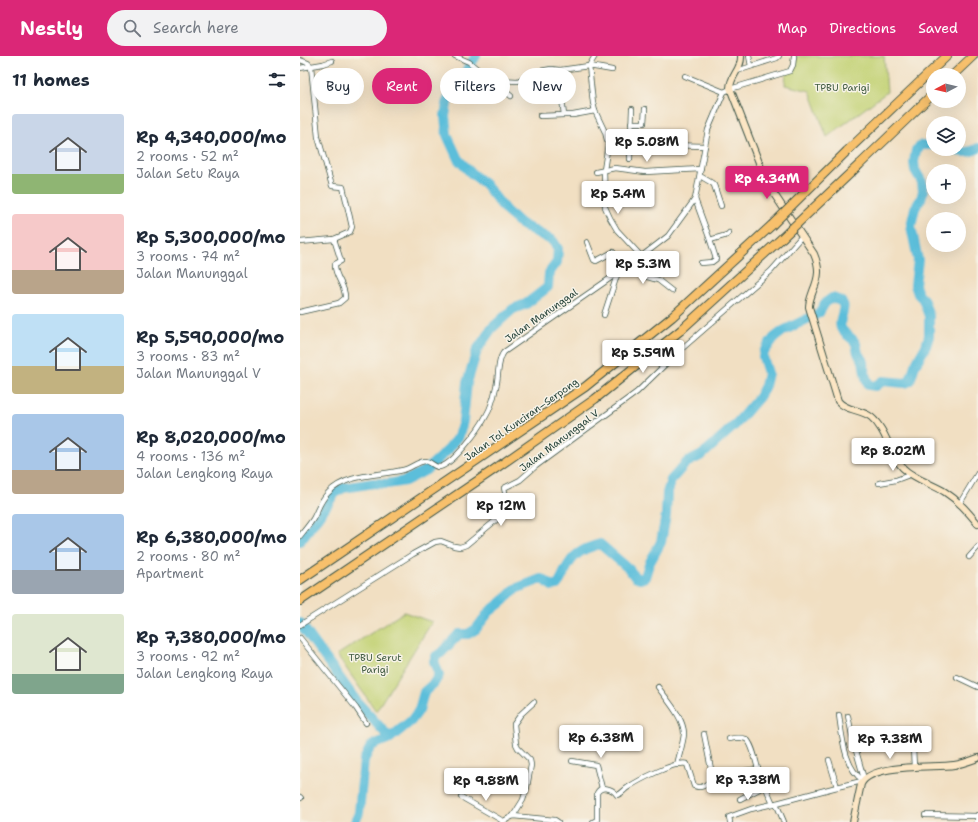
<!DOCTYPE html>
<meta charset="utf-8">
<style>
:root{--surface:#fff;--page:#f2f2f3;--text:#1f2937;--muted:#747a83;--accent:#db2777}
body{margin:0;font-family:"Shantell Sans",sans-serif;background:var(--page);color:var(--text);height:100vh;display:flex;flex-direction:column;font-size:15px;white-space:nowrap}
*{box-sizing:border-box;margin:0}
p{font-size:13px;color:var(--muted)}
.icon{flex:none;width:22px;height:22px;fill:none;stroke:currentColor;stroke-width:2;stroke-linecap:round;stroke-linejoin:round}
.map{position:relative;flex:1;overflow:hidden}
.side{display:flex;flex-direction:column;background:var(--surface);width:300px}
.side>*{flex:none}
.guide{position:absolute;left:12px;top:12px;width:380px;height:36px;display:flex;gap:8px}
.needle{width:26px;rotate:263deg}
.controls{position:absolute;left:626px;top:12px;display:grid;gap:8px}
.controls a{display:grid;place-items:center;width:40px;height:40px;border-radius:50%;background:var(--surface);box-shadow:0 4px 16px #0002;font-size:20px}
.price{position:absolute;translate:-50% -34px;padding:0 9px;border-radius:4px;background:#fff;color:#222;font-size:13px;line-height:26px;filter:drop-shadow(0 1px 2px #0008)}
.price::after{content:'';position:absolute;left:50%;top:24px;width:12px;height:9px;margin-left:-6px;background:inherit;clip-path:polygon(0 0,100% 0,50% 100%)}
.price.active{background:var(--accent);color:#fff}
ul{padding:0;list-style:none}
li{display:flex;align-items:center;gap:12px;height:100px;padding:0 12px}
li span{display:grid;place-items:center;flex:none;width:112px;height:80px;border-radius:4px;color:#555}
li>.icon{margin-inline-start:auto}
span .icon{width:48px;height:48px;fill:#fffc;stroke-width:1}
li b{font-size:17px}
h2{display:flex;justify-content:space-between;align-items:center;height:48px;padding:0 12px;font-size:17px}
.tag{padding:0 14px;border-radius:18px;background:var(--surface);box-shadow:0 4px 16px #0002;font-size:14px;line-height:36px}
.tag.active{background:var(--accent);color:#fff}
header{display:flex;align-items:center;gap:24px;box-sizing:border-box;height:56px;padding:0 20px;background:var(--accent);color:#fff}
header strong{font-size:19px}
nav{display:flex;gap:22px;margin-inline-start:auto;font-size:14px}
.search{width:280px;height:36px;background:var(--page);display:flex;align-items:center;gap:10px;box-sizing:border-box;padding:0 14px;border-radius:22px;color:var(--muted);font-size:15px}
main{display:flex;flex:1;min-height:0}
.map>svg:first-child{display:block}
.green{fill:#c3d274;stroke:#718854}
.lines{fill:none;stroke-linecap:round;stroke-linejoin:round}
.river{stroke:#5bbeda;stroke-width:10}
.street-casing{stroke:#3e5549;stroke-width:6}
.secondary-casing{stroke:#3e5549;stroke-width:8}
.highway-casing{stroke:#3e5549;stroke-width:10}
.street{stroke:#fff;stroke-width:4.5}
.secondary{stroke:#fce6c4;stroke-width:6}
.highway{stroke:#f7c06c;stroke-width:8}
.highway-bridge-casing{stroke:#3e5549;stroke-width:10;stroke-linecap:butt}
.highway-bridge{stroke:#f7c06c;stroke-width:8}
.labels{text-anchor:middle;stroke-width:3;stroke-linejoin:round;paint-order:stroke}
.park-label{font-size:10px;fill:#405b41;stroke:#f7f3e8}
.street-label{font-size:10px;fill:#1f3d34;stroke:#f7f3e8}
</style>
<header>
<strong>Nestly</strong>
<div class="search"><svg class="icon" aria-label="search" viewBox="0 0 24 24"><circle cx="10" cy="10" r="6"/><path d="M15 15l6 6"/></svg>Search here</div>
<nav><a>Map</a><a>Directions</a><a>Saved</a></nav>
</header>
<main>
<section class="side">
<h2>11 homes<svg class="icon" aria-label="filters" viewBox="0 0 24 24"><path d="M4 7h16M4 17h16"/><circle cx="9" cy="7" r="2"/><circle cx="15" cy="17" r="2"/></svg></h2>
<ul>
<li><span style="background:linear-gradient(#c9d6e8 75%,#8fb573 0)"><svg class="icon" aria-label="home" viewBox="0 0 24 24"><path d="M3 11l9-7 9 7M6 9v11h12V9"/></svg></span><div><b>Rp 4,340,000/mo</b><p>2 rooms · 52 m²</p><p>Jalan Setu Raya</p></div></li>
<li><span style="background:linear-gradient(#f6c9c9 70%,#b9a48a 0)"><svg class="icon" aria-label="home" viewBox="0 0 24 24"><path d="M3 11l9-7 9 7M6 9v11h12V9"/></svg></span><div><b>Rp 5,300,000/mo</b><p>3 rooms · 74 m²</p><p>Jalan Manunggal</p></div></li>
<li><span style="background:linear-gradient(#bfe0f5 65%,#c2b280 0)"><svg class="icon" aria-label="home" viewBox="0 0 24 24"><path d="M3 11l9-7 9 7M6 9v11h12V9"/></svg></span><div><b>Rp 5,590,000/mo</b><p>3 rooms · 83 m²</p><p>Jalan Manunggal V</p></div></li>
<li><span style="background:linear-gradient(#a9c7e8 70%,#b9a48a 0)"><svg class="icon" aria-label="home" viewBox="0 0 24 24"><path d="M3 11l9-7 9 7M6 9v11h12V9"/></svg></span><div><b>Rp 8,020,000/mo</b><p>4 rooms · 136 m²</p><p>Jalan Lengkong Raya</p></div></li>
<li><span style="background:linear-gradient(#a9c7e8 70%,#9aa5b1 0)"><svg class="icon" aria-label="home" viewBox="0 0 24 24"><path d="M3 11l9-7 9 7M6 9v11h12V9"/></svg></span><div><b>Rp 6,380,000/mo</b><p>2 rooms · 80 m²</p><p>Apartment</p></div></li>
<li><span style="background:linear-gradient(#dfe7d0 75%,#7fa58c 0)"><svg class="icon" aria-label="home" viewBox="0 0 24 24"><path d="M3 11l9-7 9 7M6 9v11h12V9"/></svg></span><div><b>Rp 7,380,000/mo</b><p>3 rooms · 92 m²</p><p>Jalan Lengkong Raya</p></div></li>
</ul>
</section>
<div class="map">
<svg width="678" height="766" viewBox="0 0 678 766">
<rect width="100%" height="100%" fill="#f7f3e8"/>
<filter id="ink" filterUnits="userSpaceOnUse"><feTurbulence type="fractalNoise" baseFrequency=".025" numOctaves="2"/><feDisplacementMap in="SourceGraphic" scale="8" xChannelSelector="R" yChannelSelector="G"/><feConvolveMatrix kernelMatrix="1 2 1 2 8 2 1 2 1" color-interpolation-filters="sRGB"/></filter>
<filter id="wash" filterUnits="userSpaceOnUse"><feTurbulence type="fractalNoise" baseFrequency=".012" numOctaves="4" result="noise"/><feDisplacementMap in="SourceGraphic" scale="16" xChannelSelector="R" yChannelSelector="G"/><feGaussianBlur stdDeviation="0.9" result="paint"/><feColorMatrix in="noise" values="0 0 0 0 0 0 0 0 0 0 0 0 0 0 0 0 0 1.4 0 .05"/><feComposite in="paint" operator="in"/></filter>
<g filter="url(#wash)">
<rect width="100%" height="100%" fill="#f1dfc2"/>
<!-- green -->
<g class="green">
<path d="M497,0H584L587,36L527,81L510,35L485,29L486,16L493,12Z"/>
<path d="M104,556L132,566L76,655L37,599Z"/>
</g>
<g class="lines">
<!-- river -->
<g class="river">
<path d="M647,93C658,95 668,99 678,92"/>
<path d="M0,485L27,449L34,438L43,432L74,427L87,428L105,425L126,414L148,394L159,380L163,365L167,327L177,294L192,272L213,253L226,248L248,231L249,217L257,206L258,193L253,185L221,168L206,155L185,128L171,117L158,103L147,79L145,60L148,43L176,0"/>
<path d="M0,567L57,646L90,682L71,690L64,704L59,757L55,766"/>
<path d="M90,682L111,665L119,654L124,636L134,627L139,619L134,605L136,600L141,597L159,578H168L176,573L189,556L203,545L215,533L241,523L244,524L252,530L257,529C261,525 262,520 265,515C273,498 282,493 300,488L329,513L335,521L340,523L345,521L349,508L361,486L366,459L367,437L371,424L386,407L402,399L435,369L459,341L465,330L468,317L463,301L464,296L474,282L483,275L519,257L525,247L532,242C555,247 536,260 541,272C544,279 553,281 556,288C557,291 557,294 558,297C559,300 562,302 563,305C565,313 564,321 569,329L576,330L583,325L605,327L610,325L615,309L626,290L629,280V260L623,243L618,238L615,229L618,204L611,170L615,152L621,143L623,135L622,126L615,114L614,106L616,94L622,89H633"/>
</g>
</g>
</g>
<g filter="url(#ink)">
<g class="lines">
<!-- street casing -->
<g class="street-casing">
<g id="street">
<path d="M155,0L169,6L188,22L195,24L218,25L231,18L240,15L251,13L260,14L289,10L295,0"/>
<path d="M449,0L451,10"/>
<path d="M0,4L8,7L11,10L18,81L32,130L43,131L52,171L50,176L34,183L0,186"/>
<path d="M0,12L23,8L32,5"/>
<path d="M260,14V27L264,59H273L295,55L305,76L308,88L304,114L305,151L310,162L317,174L341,200"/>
<path d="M437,15L477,2L479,0"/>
<path d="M231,18L232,29"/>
<path d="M385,20L424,36"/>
<path d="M205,24V35L211,40"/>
<path d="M176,38L188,22"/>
<path d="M295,55L293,47L289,10L312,14"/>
<path d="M240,60L264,59"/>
<path d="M331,67H344L345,53"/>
<path d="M330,88L405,90"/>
<path d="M330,103L332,53"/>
<path d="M296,116L315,112L345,116L401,113"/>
<path d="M400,120L412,127L414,129L421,150"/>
<path d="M395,143L410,184L416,203L412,206L401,207"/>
<path d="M410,184L427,179L429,177"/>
<path d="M287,186L294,204L296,205L313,196L320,215"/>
<path d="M338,203L344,220L358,224L372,235"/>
<path d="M0,256L39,247L45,242C46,229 34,221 35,208L41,205L34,183"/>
<path d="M304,259L318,216"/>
<path d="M579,427L596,424L612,418"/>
<path d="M660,447L678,417"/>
<path d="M0,480C4,475 9,469 13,463C18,454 20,445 28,437C47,417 79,420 103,414C111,412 117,406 125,405C131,405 133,411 139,411C152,410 180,372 186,360C191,352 194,341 196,331C199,321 197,304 204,296L338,203L368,180L395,143L408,74L424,36L430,33L490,15L493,9L494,0"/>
<path d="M669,501L678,491"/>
<path d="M0,569L113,498L135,486L141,485L154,490L160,491L166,489L207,455L208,449L204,432L220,424L236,410L337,336L378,296L471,215L502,180"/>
<path d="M0,582L56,652L66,667"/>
<path d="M657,621L678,631"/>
<path d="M358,631C367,644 384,662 384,678C383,688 379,699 377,709"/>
<path d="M539,659C542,679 544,712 563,724"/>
<path d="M548,660L553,684L564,723"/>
<path d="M404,678L413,723"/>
<path d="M429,683C434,682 441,681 446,683C452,686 456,706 458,713"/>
<path d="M613,692L614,711"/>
<path d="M529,704L537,731"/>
<path d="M272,705L296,709L302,732"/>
<path d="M0,741L1,742"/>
<path d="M161,741L203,765"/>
<path d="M440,743L465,730"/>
<path d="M476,747L484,766"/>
<path d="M625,759L678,760"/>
<path d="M213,760L223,744L227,731L231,709L230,704L218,692L216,688L214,668L221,658L234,646"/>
<path d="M202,766L213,760L255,764L258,766"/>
<path d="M293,766L297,764V737C301,729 312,732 317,739C322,738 324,734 327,732C337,725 377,704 387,708L394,730C405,734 408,725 416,721C426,717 446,715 458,713L473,748L537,731L562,725"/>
<path d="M430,766L429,761L451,753L473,748"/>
<path d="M677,766L678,759"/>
</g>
</g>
<!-- secondary casing -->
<g class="secondary-casing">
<g id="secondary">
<path d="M441,0C442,13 430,20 430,32L465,122L474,138L514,198C520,212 519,221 513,235C511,241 509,245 509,251L538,345C546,355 561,353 571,361C587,374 589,398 603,412C614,423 632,428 645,436C659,445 668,456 678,468"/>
<path d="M553,766L561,728C571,707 634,712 654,709C662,708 670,705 678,702"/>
</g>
</g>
<!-- highway casing -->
<g class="highway-casing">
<g id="highway">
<path d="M653,19L673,0"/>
<path d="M547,95L647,0"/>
<path d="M560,108L633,38"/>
<path d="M0,524L285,331L372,261L472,169"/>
<path d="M0,545L192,415L295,343L381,274L482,182"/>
</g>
</g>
<!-- street -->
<use href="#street" class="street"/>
<!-- secondary -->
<use href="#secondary" class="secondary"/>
<!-- highway -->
<use href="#highway" class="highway"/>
<!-- highway-bridge casing -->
<g class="highway-bridge-casing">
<g id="highway-bridge">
<path d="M472,169L547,95"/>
<path d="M482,182L560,108"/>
</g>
</g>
<!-- highway-bridge -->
<use href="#highway-bridge" class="highway-bridge"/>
</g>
</g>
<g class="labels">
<!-- park labels -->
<g class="park-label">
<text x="542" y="35">TPBU Parigi</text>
<text x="75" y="605">TPBU Serut<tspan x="75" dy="12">Parigi</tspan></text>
</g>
<!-- street labels -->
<g class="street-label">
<text transform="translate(241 259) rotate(-35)" y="4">Jalan Manunggal</text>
<text transform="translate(221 363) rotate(-35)" y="4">Jalan Tol Kunciran–Serpong</text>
<text transform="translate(259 384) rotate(-37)" y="4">Jalan Manunggal V</text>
</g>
</g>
</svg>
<div class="controls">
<a><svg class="needle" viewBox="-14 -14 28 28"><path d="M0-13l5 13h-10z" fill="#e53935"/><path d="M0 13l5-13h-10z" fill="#747a83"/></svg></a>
<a><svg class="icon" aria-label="layers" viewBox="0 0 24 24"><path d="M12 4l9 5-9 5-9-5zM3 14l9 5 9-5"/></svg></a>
<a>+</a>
<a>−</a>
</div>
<b class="price" style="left:347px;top:107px">Rp 5.08M</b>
<b class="price active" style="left:467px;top:144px">Rp 4.34M</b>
<b class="price" style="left:318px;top:159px">Rp 5.4M</b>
<b class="price" style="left:343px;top:229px">Rp 5.3M</b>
<b class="price" style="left:343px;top:318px">Rp 5.59M</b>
<b class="price" style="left:593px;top:416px">Rp 8.02M</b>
<b class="price" style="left:201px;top:471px">Rp 12M</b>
<b class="price" style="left:301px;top:703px">Rp 6.38M</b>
<b class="price" style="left:590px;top:704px">Rp 7.38M</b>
<b class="price" style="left:448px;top:745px">Rp 7.38M</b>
<b class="price" style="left:186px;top:746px">Rp 9.88M</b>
<div class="guide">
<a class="tag">Buy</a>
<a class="tag active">Rent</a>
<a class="tag">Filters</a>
<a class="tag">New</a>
</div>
</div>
</main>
